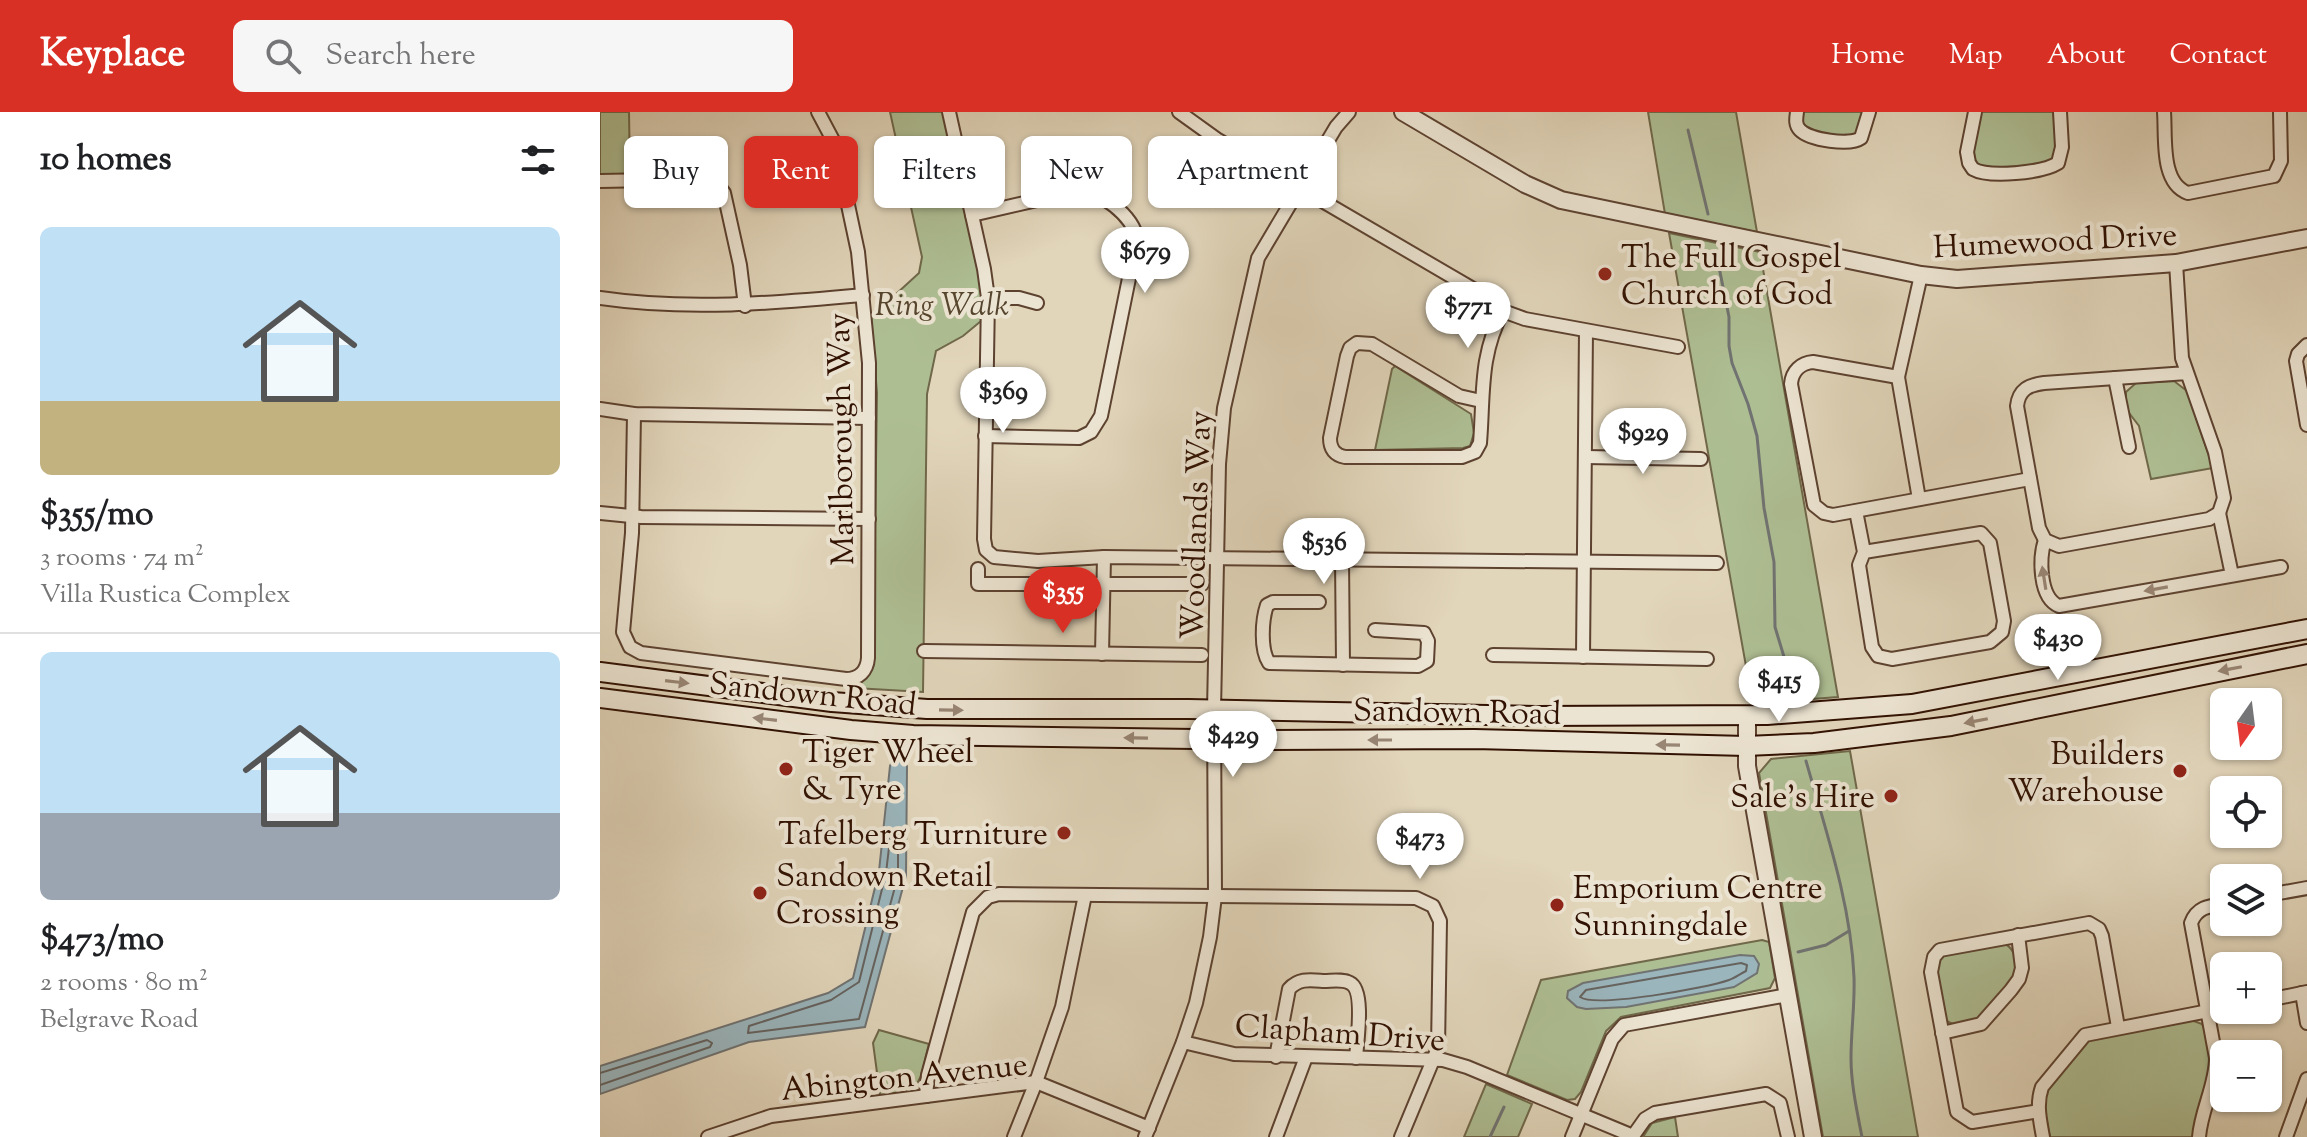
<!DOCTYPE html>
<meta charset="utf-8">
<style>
:root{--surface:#fff;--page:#f6f6f6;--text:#202124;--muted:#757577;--line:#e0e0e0;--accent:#d93025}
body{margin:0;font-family:"Sorts Mill Goudy",serif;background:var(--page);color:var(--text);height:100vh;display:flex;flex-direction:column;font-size:30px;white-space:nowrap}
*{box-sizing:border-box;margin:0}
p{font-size:26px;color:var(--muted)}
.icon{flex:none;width:44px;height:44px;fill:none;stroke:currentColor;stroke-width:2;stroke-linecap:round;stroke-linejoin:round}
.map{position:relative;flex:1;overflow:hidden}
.drawer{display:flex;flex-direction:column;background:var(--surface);width:600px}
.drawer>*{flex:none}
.banner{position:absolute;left:24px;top:24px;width:760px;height:72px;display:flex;gap:16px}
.needle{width:52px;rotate:194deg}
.fabs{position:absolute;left:1610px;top:576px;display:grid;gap:16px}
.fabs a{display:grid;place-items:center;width:72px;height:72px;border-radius:12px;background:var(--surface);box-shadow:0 2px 6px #0004;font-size:40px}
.price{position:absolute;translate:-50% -68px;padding:0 18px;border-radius:28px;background:#fff;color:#222;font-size:26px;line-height:52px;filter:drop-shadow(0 2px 4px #0008)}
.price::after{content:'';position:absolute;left:50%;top:48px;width:24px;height:18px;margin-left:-12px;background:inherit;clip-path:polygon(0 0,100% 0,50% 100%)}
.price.current{background:var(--accent);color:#fff}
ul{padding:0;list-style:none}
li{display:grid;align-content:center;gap:16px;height:424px;padding:0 40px}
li+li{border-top:2px solid var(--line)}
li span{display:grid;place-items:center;height:248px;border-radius:12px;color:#555}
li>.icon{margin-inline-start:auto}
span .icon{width:144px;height:144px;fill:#fffc;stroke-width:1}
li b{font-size:34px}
h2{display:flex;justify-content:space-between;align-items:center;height:96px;padding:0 40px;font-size:34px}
.pill{padding:0 28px;border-radius:12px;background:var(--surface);box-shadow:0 2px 6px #0004;font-size:28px;line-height:72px}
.pill.current{background:var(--accent);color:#fff}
header{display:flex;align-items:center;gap:48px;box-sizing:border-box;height:112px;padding:0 40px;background:var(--accent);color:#fff}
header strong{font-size:38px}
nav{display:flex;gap:44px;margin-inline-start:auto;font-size:28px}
.search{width:560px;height:72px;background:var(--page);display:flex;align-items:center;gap:20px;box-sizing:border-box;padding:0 28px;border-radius:12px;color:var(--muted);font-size:30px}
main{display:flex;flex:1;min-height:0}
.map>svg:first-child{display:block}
.green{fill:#aebe93;stroke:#70684a;stroke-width:2}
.water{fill:#9ab5bc;stroke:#707372;stroke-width:2}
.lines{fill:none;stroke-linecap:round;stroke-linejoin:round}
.shore{stroke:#66635f;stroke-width:2}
.stream{stroke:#707372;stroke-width:3}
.minor-casing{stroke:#5d4230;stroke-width:16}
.tertiary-casing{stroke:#5d4230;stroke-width:20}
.secondary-casing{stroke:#311102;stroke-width:22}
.minor{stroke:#ece4d2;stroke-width:12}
.tertiary{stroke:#ece4d2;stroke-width:16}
.secondary{stroke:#ece4d2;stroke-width:18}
.oneway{fill:#988574}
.poi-dot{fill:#8f2418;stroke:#ece4d2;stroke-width:3}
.labels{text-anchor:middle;stroke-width:8;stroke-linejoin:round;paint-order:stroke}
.street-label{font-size:32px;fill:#311102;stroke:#ece4d2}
.poi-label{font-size:32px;fill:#311102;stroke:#ece4d2;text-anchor:start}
.park-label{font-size:32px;font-style:italic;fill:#56452e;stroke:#ece4d2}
</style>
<header>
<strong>Keyplace</strong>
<div class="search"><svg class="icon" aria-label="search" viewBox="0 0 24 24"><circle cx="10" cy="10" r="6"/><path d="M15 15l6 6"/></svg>Search here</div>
<nav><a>Home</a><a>Map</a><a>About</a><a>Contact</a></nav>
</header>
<main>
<section class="drawer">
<h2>10 homes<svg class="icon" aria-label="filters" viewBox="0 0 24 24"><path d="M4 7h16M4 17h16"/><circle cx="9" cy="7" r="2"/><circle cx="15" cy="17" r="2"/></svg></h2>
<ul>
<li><span style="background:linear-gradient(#bfe0f5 70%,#c2b280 0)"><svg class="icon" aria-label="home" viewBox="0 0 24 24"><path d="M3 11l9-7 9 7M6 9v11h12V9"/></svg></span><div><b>$355/mo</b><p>3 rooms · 74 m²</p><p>Villa Rustica Complex</p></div></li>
<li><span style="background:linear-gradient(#bfe0f5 65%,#9aa5b1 0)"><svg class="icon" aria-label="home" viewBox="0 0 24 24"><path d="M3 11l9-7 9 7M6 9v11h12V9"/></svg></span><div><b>$473/mo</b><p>2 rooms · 80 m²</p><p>Belgrave Road</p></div></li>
</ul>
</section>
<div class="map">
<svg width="1707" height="1025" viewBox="0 0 1707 1025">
<rect width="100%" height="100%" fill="#e1d5ba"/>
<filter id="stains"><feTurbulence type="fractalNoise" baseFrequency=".0025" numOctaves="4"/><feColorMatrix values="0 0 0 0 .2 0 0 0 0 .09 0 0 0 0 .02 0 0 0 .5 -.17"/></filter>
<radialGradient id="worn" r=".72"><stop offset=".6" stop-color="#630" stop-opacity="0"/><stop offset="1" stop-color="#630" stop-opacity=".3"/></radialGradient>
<!-- green -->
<g class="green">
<path d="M0,0H29L30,63L0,64Z"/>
<path d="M290,0H344L381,170V209L363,224L336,239L327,282L323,580L255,576L256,572L268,564L273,551L277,281L271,205L319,161L322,145Z"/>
<path d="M1048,0H1136L1157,120L1065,102Z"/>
<path d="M1200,0H1266L1263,17L1251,27L1210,21L1203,17Z"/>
<path d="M1381,0H1455L1456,44L1447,53L1381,56C1366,43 1377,18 1381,0Z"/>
<path d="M1069,121L1160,140L1238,585L1186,589L1152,588Z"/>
<path d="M795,254L871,302L874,321L870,334L863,336L775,338L792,257Z"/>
<path d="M1574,269L1587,279L1613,356L1551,367L1539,314L1526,297V280L1536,271Z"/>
<path d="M1250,639L1318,1025H1223L1159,661L1171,647Z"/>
<path d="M1162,828L1169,830L1175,866L1170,876L1021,905L1006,919L981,980L975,987L967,988L907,963L941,868Z"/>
<path d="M1404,831C1415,837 1419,851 1416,863L1378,909C1366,911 1355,916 1346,908L1335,852L1338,845L1346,840Z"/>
<path d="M1591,908L1602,912L1606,920L1612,958L1597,1003L1595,1025H1450L1443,989L1444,980L1488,928Z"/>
<path d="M279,918L329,932C318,972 325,979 280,983L273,931Z"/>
<path d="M886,972L932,992L918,1025H864Z"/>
<path d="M1075,1005L1078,1025H1043L1052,1011Z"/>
</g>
<!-- water -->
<g class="water">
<path d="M294,645L303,646L307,654L306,764L265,915L149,930L0,982V954L228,881L253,866L279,759L290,654Z"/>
<path d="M1140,843L1154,844L1159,852L1157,861L1134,875L1026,895L986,897L977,895L967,886L968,879L983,871Z"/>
</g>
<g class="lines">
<!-- shore -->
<g class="shore">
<path d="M293,724L298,728V764L259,907L148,921L149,914L231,888L259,870L286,761L290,727Z"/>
<path d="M1141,851L1147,853L1146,859C1140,862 1135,866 1129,868C1107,876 996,896 980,885L986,878Z"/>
<path d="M0,961L107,928L112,931L110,935L0,973"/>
</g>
<!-- stream -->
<g class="stream">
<path d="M1088,18L1108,102"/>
<path d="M1116,140L1129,205V234L1132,251L1148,292L1157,324L1164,396L1174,450L1175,515L1188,558V577"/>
<path d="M1206,649C1226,719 1251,792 1254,865C1255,892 1251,919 1251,946C1251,972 1257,999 1262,1025"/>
<path d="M1198,840L1226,833L1249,819"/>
<path d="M890,1025L904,995"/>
</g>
<!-- minor casing -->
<g class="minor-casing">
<g id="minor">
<path d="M349,0L384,157L388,186L384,427L386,438L394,445L438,449L504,445L1117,451"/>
<path d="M579,0L618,28L885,184L903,199L925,207L1078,235"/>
<path d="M1197,0C1196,7 1195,13 1200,18C1210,28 1250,34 1261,26L1269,0"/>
<path d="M1375,0L1367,40L1369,51L1373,57C1389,66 1442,61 1458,51L1462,35L1460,0"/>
<path d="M1564,0C1566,25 1560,71 1588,81L1674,64L1681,49L1680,0"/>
<path d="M0,69L107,67L117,72L124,81L140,153L145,194"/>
<path d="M372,103L476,79C500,77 533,104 537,127L501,304L491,320L479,326L385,324"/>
<path d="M1576,151L1582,246L1615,340L1624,386L1619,401L1609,407L1459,434L1445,428L1439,416L1417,294C1419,277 1429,273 1444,271L1587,261"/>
<path d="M1321,163L1298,265L1213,250C1201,251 1192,259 1191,272L1214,393L1224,401L1233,403L1430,367"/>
<path d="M0,186C88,199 175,191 263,183"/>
<path d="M388,186H419L437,191"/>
<path d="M1707,233L1698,242L1696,249L1707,313"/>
<path d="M1298,265L1319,387"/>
<path d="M1515,266L1529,335"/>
<path d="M881,289L859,284L772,232L757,231L750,236L747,244L730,326C730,337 735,343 745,345H862L875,340L880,331C884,283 879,244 903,199"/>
<path d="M0,297L34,302L269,306"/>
<path d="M34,302L32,421L23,520L30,535L41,541L246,567C259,567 267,559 268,546L269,251L258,140L235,32L218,0"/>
<path d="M985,345L1101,347"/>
<path d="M1256,399L1264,440L1259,453L1272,535L1278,544L1292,547L1390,530L1402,520L1404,509L1390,431L1381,421L1264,440"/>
<path d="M0,401L41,405L269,407"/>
<path d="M1619,401L1632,463"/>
<path d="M1445,428C1439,446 1439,486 1459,494L1681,455"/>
<path d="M742,447L743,553"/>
<path d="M378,457V472H602"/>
<path d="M719,490H673L667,493C662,508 660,537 669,551L818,554L827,549L828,529L824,521L775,518"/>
<path d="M324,539L602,543"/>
<path d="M502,542L504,445"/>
<path d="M893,543L1107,547"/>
<path d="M983,545L986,219"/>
<path d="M1668,783L1707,776"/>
<path d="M1702,881L1707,911"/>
<path d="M1668,888L1707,880"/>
<path d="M1342,921L1381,912L1411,878L1419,867L1422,856L1418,823"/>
<path d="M583,930L634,942L843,948L867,955L1033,1024L1045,1007L1055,1001L1166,982L1180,991L1188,1025"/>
<path d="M676,945L689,877C699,866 710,868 724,869C732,869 743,867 750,871C765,878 757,930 756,946"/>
<path d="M326,984L328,963L373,800L388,785L399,782L816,786L833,794L840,809L838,936L801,1025"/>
<path d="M1439,999L1372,1010L1357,1000L1331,860L1334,845L1340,838L1489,811L1499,817L1502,824L1518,915"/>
<path d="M108,1025L171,1004L436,970L549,1016"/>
<path d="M414,1025L436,970L462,895L485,783"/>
<path d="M545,1025L583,930L596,891L610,825L615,784L614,598L619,352L624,296L658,146L736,15L749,0"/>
<path d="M676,1025L706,945"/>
<path d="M972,1025L1012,927L1024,913L1188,883"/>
<path d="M1443,1025C1440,1008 1436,992 1442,975L1485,923L1624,896"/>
<path d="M1599,1025C1601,998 1616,973 1616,946L1591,811C1597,795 1609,794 1624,792"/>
<path d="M1686,1025L1707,967"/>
</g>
</g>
<!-- tertiary casing -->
<g class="tertiary-casing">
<g id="tertiary">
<path d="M803,0L925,72L961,88L1321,163L1357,167L1576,151L1707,126"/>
<path d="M1147,603V654L1213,1025"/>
</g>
</g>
<!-- secondary casing -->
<g class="secondary-casing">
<g id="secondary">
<path d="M0,560L232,590L327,597H589L937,604L1167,603L1312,592L1707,517"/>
<path d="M0,586L251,618L313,623L666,628L874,627L1146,634L1214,631L1351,614L1707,542"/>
</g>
</g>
<!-- minor -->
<use href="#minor" class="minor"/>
<!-- tertiary -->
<use href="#tertiary" class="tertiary"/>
<!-- secondary -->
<use href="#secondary" class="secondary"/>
</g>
<!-- one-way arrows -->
<defs><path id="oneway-solid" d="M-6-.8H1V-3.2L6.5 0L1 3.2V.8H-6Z" transform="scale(2)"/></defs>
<g class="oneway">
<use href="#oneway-solid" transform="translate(1444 466) rotate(-99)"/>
<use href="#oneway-solid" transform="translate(1556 477) rotate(170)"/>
<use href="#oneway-solid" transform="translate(1630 557) rotate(169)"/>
<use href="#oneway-solid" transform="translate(77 570) rotate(7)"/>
<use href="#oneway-solid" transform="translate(351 598) rotate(1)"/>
<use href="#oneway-solid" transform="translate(165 607) rotate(-173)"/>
<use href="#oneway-solid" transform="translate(1376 609) rotate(169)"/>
<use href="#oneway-solid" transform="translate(536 626) rotate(-179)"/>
<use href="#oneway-solid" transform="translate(780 628) rotate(180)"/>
<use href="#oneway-solid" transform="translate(1068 633) rotate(-179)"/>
</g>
<!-- markers -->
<g class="poi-dot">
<circle cx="1005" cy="162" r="8"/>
<circle cx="186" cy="657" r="8"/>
<circle cx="1580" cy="659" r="8"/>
<circle cx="1291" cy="684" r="8"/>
<circle cx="464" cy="721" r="8"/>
<circle cx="160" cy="781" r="8"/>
<circle cx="957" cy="793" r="8"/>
</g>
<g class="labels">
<!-- street labels -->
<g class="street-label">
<text transform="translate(1455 128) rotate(-3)" y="11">Humewood Drive</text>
<text transform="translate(240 327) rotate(-91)" y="11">Marlborough Way</text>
<text transform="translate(595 413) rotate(-88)" y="11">Woodlands Way</text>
<text transform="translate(213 581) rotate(6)" y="11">Sandown Road</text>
<text transform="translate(857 599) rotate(1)" y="11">Sandown Road</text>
<text transform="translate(740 920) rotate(4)" y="11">Clapham Drive</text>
<text transform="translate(304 964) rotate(-6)" y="11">Abington Avenue</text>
</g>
<!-- poi labels -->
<g class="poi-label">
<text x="1021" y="155">The Full Gospel<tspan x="1021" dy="37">Church of God</tspan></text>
<text x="202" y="650">Tiger Wheel<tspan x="202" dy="37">&amp; Tyre</tspan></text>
<text x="1564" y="652" text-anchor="end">Builders<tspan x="1564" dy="37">Warehouse</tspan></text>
<text x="1275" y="695" text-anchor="end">Sale's Hire</text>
<text x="448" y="732" text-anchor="end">Tafelberg Turniture</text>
<text x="176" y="774">Sandown Retail<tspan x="176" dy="37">Crossing</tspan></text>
<text x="973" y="786">Emporium Centre<tspan x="973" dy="37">Sunningdale</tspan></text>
</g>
<!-- park labels -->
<g class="park-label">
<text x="342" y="203">Ring Walk</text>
</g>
</g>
<rect width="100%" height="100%" filter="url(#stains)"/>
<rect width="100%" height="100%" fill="url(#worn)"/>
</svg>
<div class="fabs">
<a><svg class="needle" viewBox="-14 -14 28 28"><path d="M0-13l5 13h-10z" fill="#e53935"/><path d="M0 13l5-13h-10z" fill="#757577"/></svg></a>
<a><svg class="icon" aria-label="locate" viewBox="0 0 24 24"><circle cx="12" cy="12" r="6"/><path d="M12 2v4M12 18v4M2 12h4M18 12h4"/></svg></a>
<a><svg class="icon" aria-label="layers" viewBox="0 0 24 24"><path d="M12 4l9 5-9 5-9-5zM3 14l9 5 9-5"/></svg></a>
<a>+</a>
<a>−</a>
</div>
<b class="price" style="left:545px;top:183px">$679</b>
<b class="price" style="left:868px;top:238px">$771</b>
<b class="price" style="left:403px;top:323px">$369</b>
<b class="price" style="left:1043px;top:364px">$929</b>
<b class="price" style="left:724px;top:474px">$536</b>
<b class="price current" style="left:463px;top:523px">$355</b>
<b class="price" style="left:1458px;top:570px">$430</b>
<b class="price" style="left:1179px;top:612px">$415</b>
<b class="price" style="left:633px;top:667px">$429</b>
<b class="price" style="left:820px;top:769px">$473</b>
<div class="banner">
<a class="pill">Buy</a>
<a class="pill current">Rent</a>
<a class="pill">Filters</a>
<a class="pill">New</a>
<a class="pill">Apartment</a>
</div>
</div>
</main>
